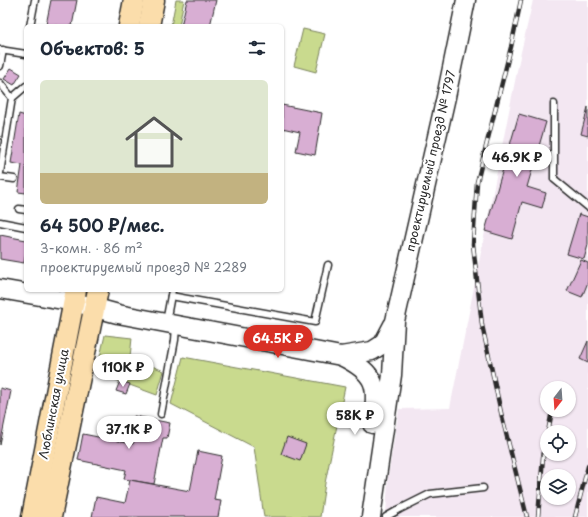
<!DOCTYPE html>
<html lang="ru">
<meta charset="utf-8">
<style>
:root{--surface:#fff;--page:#f2f2f3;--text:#1f2937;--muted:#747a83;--line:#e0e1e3;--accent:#d93025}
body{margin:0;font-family:"Playpen Sans",sans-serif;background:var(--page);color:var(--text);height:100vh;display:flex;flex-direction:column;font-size:15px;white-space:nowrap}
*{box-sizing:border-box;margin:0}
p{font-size:13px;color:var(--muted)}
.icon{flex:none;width:22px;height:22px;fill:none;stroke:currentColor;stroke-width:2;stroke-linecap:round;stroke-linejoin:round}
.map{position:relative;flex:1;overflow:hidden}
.drawer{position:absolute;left:24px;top:24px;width:260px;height:268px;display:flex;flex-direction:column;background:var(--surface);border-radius:6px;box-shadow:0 1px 3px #0004}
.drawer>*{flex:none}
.needle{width:26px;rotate:197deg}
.controls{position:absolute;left:540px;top:381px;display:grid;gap:8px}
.controls a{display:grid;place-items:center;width:36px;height:36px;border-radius:50%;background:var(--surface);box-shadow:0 1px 3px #0004;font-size:20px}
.price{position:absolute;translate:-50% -34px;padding:0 9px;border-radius:14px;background:#fff;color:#222;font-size:13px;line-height:26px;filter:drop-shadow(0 1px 2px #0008)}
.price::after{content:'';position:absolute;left:50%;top:24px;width:12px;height:9px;margin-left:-6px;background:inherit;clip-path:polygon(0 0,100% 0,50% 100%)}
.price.selected{background:var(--accent);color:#fff}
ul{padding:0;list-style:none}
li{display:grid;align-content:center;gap:8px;height:212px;padding:0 16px}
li+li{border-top:1px solid var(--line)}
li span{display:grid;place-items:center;height:124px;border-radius:6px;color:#555}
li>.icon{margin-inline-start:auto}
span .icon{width:72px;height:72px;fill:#fffc;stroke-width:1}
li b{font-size:17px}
h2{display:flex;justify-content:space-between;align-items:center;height:48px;padding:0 16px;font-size:17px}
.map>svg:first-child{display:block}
.built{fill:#f3e7f2;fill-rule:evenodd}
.green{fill:#c9da8e;stroke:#7a825c}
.building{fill:#d8aed3;stroke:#2b2b2b}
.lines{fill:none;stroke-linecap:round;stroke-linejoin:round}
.lane-casing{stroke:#2b2b2b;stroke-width:9}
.secondary-casing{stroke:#2b2b2b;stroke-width:21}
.primary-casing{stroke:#2b2b2b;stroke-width:23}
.lane{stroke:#fff;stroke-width:6}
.secondary{stroke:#fff;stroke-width:18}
.primary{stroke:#fbddab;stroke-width:20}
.rail-casing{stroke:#2b2b2b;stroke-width:4.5}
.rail{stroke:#fff;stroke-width:3;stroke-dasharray:9;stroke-linecap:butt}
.labels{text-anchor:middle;stroke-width:4;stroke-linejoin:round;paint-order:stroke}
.street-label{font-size:12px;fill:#2b2b2b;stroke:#fff}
</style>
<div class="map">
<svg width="588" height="517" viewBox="0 0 588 517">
<rect width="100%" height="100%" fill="#fff"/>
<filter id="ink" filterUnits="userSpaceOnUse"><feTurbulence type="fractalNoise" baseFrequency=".025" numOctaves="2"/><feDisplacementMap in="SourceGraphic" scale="8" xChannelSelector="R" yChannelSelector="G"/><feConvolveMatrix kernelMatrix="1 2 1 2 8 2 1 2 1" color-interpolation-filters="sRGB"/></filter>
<g filter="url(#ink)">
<!-- built -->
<path class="built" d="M533,0H588V517H386L388,477L399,409L450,408L519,61ZM547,388H569V410H547ZM547,432H569V454H547ZM547,476H569V498H547Z"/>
<!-- green -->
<g class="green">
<path d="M176,0H184L179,26H171Z"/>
<path d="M303,29L325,34L316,72L294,66Z"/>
<path d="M105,335L132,338L130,357L164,371L157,395L116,380L97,370Z"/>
<path d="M183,357L345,387L325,483L320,517H264L254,447L171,404Z"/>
</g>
<!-- building -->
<g class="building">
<path d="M51,0H77L72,26L46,25Z"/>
<path d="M187,0H216L210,26H181Z"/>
<path d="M11,68L21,74L14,85L4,79Z"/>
<path d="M282,105L322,113L315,155L296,151L300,132L282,128Z"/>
<path d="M588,107V136L581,134Z"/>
<path d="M19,114L26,116V193L18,192L22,165L11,163Z"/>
<path d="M519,114L546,122L527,187L546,193L542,208L522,202L512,239L485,231Z"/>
<path d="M579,214L588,217V245L584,259L567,254Z"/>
<path d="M0,235L26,240V251L24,263L0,259Z"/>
<path d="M581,260L588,263V282L582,297L567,291Z"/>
<path d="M588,341V363L580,359Z"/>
<path d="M120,381L130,384L126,394L116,391Z"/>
<path d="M0,388L11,391L0,445Z"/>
<path d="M134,416L170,423L167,438H163L154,484L124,479L126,470L78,460L83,434L133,444L136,432H131Z"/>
<path d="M287,437L306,444L300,461L281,454Z"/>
<path d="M198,451L222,456L214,500L221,501L218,517H92L96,497L125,503L130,480L190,491Z"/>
</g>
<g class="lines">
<!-- lane casing -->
<g class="lane-casing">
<g id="lane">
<path d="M30,26L35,0"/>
<path d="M0,50L26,54"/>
<path d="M0,66L3,50"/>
<path d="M0,83L12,98"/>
<path d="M554,104V179L588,207"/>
<path d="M0,173L12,98L26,86"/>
<path d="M0,177L14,179"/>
<path d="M19,209L26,210"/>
<path d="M0,222L26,227"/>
<path d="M171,296L315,322L328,265"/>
<path d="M166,322L172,290"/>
<path d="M161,414L175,340L176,327"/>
<path d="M386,517L400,509L430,494L483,488"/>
</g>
</g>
<!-- secondary casing -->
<g class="secondary-casing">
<g id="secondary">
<path d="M0,289L74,302L118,314L341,356L372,351L383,344L393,325"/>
<path d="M341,356C378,374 378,386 372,424"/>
<path d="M371,517L392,375L395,321L446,97L466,0"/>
</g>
</g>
<!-- primary casing -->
<g class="primary-casing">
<g id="primary">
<path d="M129,26L134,0"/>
<path d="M149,26L154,0"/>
<path d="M32,517L76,290"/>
<path d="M51,517L98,290"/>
</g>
</g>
<!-- lane -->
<use href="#lane" class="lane"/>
<!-- secondary -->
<use href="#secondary" class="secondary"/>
<!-- primary -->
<use href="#primary" class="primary"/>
<!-- rail casing -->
<g class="rail-casing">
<g id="rail">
<path d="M521,0L511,47L477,182L473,244L482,325L502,417L527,517"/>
<path d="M548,432L551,416"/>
<path d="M538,517L543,457L547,435"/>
<path d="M575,517L588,466"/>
</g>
</g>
<!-- rail -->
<use href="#rail" class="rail"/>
</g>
</g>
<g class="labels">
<!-- street labels -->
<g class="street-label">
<text transform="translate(431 161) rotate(-77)" y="4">проектируемый проезд № 1797</text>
<text transform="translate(54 404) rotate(-79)" y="4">Люблинская улица</text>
</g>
</g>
</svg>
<div class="controls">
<a><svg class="needle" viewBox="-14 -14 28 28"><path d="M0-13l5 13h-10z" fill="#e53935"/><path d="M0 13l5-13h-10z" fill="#747a83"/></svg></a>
<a><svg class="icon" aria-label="locate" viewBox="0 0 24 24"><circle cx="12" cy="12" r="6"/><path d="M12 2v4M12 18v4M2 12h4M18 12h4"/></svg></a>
<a><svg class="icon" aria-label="layers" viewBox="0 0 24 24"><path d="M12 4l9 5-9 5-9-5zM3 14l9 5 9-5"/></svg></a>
</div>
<b class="price" style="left:517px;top:178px">46.9K ₽</b>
<b class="price selected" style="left:278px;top:359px">64.5K ₽</b>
<b class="price" style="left:123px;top:388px">110K ₽</b>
<b class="price" style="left:355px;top:436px">58K ₽</b>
<b class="price" style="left:129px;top:450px">37.1K ₽</b>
<section class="drawer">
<h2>Объектов: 5<svg class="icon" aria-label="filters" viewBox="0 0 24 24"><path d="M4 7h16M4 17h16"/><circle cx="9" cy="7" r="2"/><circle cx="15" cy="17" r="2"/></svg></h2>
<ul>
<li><span style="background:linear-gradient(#dfe7d0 75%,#c2b280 0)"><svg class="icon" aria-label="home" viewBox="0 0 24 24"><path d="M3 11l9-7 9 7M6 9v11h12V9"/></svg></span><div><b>64 500 ₽/мес.</b><p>3-комн. · 86 m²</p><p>проектируемый проезд № 2289</p></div></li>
</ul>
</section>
</div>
